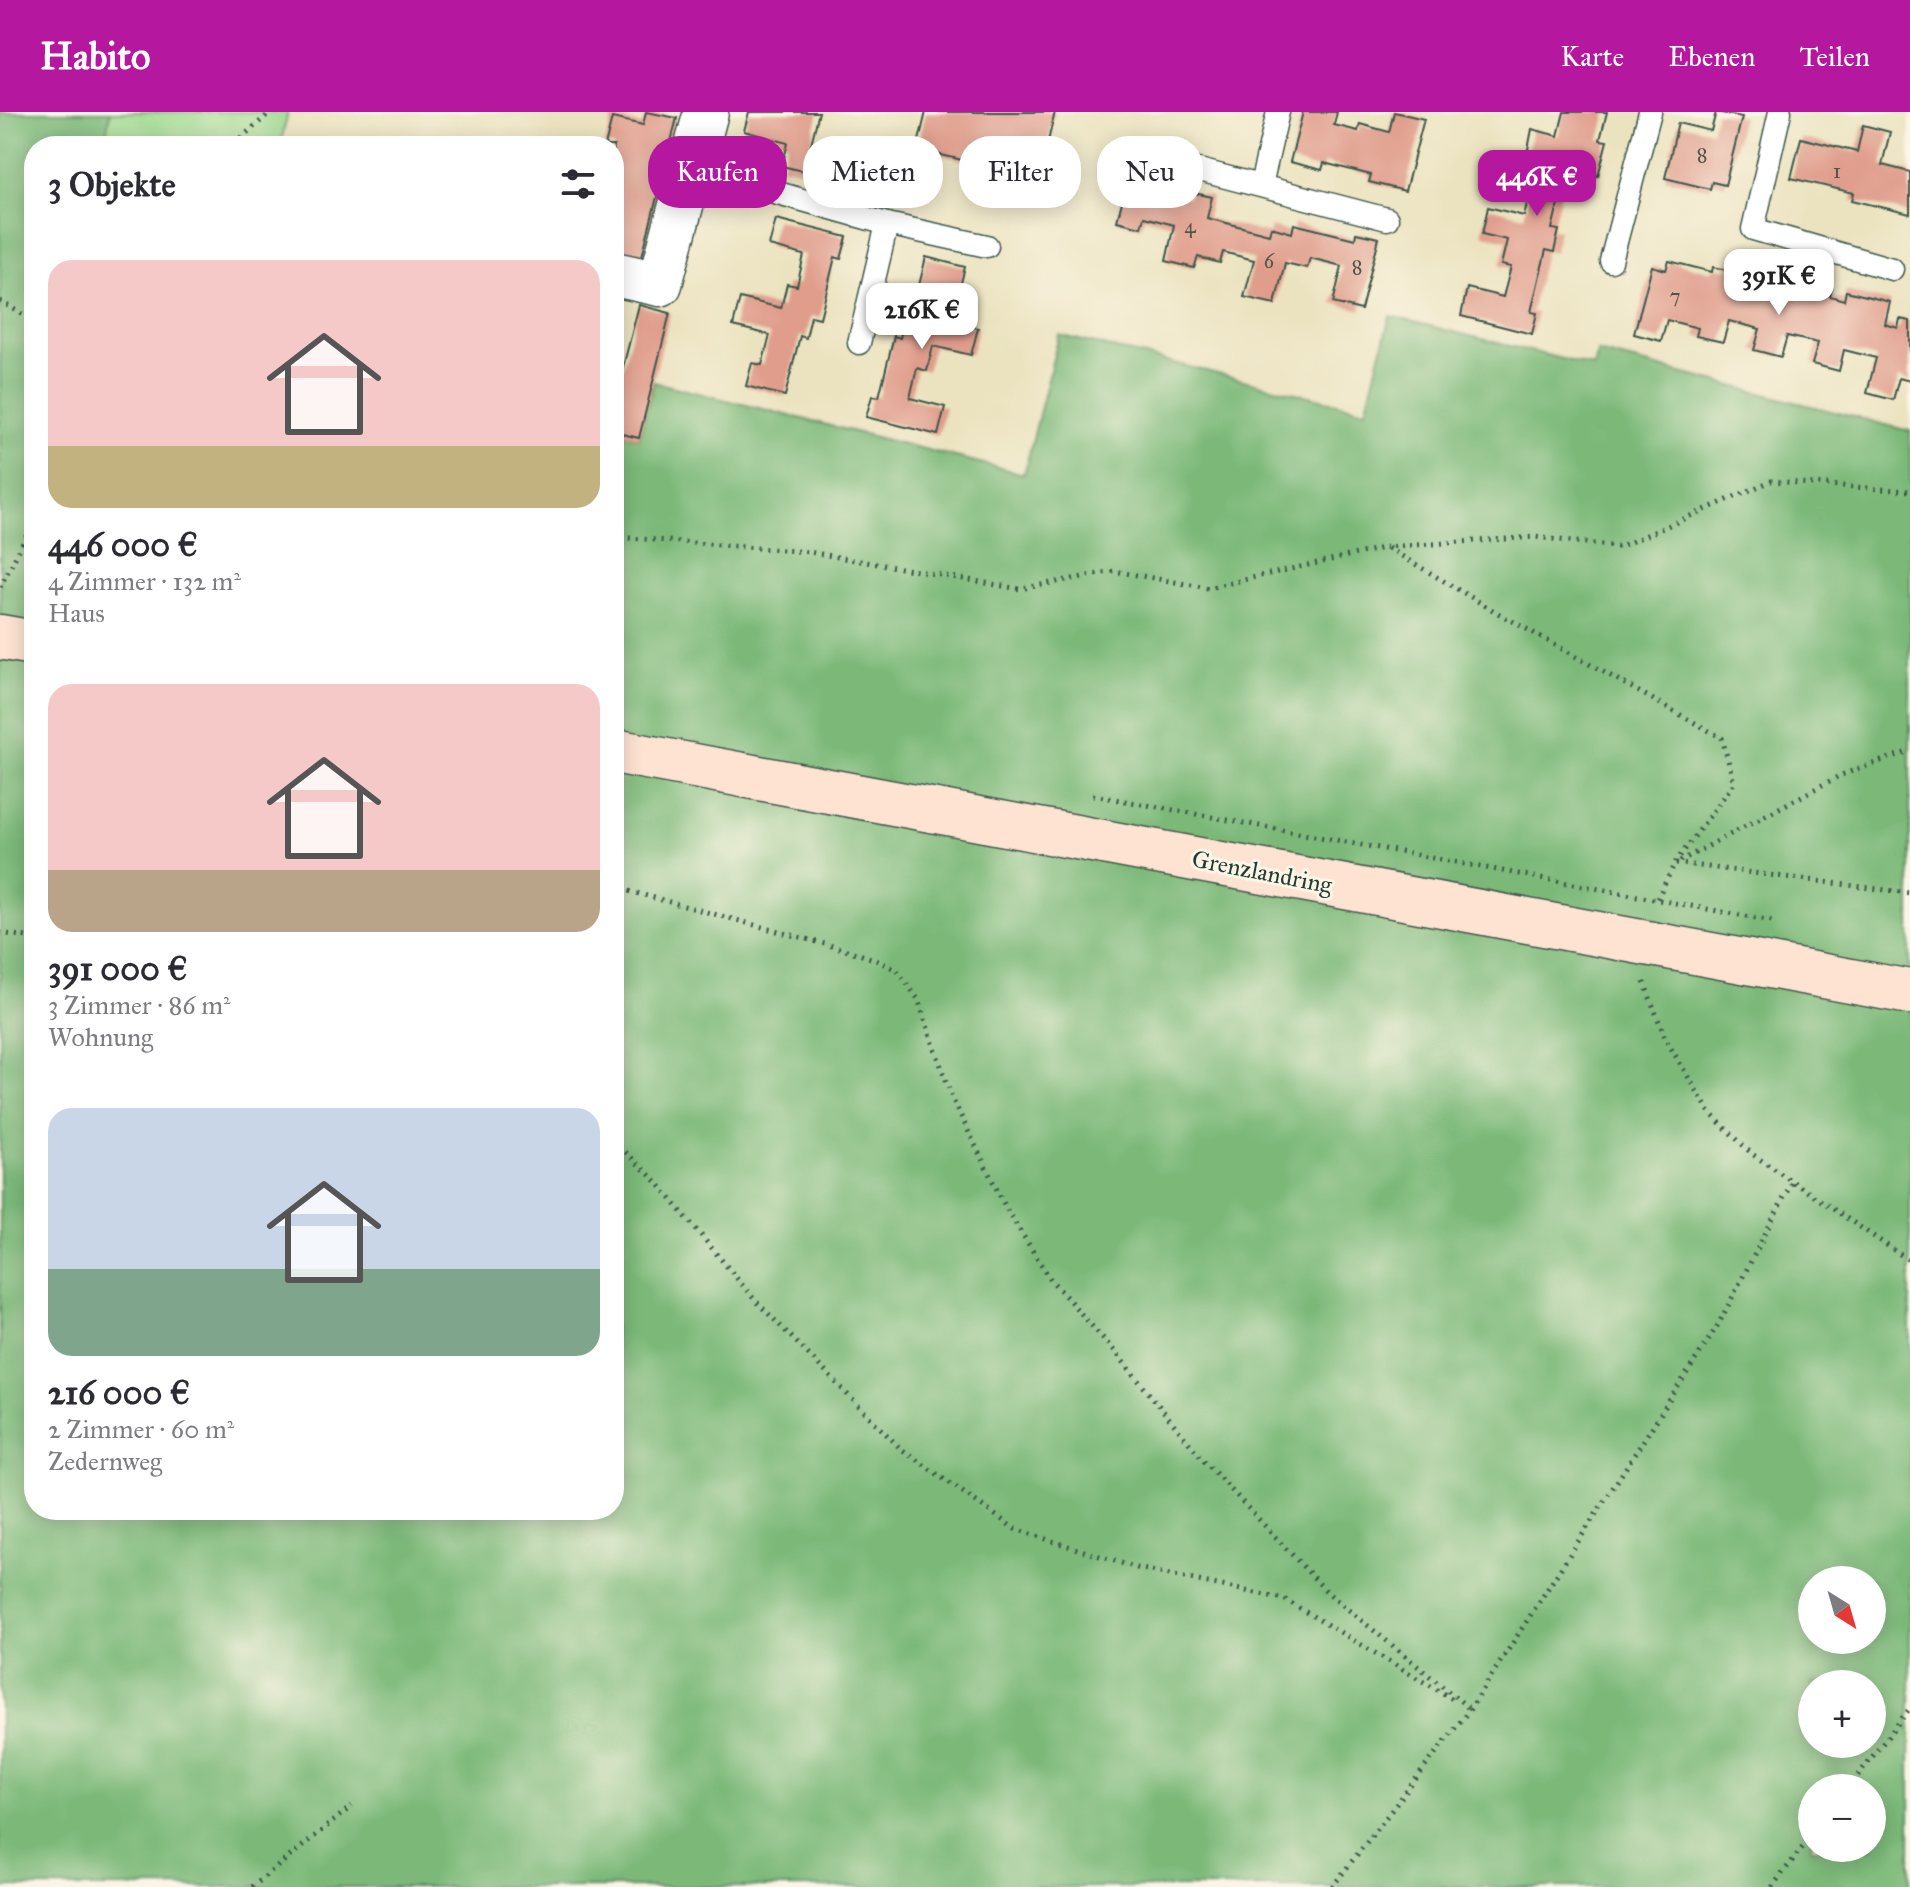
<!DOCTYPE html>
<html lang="de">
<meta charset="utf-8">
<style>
:root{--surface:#fff;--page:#f7f7f7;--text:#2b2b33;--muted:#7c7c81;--accent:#b5179e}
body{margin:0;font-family:"IM FELL Great Primer",serif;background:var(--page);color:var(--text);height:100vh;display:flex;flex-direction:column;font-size:30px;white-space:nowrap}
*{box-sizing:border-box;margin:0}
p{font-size:26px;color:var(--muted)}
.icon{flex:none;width:44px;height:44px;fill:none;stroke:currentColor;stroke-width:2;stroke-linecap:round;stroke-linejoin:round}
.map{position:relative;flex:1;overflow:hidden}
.sheet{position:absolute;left:24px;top:24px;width:600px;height:1384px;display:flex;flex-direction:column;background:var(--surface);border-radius:32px;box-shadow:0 4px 20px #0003}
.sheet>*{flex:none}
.top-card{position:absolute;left:648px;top:24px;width:760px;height:72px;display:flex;gap:16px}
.needle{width:52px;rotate:143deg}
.buttons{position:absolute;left:1798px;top:1454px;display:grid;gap:16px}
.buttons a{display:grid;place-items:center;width:88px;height:88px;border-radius:50%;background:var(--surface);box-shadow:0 4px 20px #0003;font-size:40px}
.price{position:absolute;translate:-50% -68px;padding:0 18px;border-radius:16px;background:#fff;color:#222;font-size:26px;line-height:52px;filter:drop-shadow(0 2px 4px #0008)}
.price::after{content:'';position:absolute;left:50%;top:48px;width:24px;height:18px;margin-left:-12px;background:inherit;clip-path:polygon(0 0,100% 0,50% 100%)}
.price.selected{background:var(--accent);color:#fff}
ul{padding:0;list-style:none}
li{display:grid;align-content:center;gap:16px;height:424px;padding:0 24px}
li span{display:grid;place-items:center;height:248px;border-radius:24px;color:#555}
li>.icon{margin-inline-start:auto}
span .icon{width:144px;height:144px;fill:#fffc;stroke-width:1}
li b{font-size:34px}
h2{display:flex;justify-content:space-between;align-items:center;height:96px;padding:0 24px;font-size:34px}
.chip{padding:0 28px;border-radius:32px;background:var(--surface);box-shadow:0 4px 20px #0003;font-size:28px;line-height:72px}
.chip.selected{background:var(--accent);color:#fff}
header{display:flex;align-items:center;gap:48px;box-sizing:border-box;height:112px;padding:0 40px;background:var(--accent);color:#fff}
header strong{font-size:38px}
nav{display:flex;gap:44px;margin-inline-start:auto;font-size:28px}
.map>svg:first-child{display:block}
.green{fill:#9bd98e;stroke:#5d8b61;stroke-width:2}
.forest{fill:#7cb979;stroke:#4e7b56;stroke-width:2;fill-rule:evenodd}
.building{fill:#e09d8c}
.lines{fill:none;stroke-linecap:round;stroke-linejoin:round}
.lane-casing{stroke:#3e5649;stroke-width:25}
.street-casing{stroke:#3e5649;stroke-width:47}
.secondary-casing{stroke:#3e5649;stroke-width:47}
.path{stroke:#3e5649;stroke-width:5;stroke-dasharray:2 6;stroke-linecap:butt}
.lane{stroke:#fff;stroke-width:22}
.street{stroke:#fff;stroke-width:44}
.secondary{stroke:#fee3d2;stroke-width:44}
.labels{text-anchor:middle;stroke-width:6;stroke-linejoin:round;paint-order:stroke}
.number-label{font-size:20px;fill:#4f554a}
.street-label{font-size:24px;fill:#1f3d34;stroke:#fcf5e5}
</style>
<header>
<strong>Habito</strong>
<nav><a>Karte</a><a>Ebenen</a><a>Teilen</a></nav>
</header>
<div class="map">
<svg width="1910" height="1775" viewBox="0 0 1910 1775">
<rect width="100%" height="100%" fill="#fcf5e5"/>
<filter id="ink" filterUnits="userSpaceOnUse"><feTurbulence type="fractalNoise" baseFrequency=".0125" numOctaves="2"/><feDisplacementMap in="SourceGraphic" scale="16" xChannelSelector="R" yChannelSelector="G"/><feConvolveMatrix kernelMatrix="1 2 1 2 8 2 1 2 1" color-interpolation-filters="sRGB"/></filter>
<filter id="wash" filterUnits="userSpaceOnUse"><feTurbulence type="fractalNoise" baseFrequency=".006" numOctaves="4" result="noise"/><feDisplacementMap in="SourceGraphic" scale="32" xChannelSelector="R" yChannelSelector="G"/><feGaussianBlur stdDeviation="1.8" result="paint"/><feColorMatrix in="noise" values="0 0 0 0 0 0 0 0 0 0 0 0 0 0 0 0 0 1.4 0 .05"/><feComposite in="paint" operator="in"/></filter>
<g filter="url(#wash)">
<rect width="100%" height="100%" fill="#ebe3c0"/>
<!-- green -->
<path class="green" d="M110,0H288L280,34H104Z"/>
<!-- forest -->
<path class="forest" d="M0,0H110L104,34H34V1398H614V320L639,326L654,270L1024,362L1059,223L1366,298L1390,204L1594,255L1598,240L1910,319V1775H0ZM1812,1468H1872V1528H1812ZM1812,1572H1872V1632H1812ZM1812,1676H1872V1736H1812Z"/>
<g id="blocks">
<!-- building -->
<g class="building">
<path d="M646,0L677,6L641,148L614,141V34H605L612,6L643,13Z"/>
<path d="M749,0H819L810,36L830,42L824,64L782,54L788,31L744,19Z"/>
<path d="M926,0H1055L1039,67L917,37Z"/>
<path d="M1303,0H1337L1334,13L1358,19L1360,12L1389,20L1394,0L1424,7L1405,79L1369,70L1371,63L1324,51L1322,58L1290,50Z"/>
<path d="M1564,0H1607L1600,28L1607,29L1598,64L1567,56L1552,117L1559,118L1554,140L1546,138L1531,200L1537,201L1532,222L1461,204L1467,176L1503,185L1511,155L1501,153L1507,128L1482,122L1488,95L1524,104L1531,75L1521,73L1532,17L1558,24Z"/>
<path d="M1716,0L1742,5L1725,73L1712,70L1710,77L1665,66L1678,11L1711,19Z"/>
<path d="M1863,13L1890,20L1882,53L1910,60V102L1852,88L1854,81L1791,66L1801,26L1857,40Z"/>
<path d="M1127,71L1188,86L1190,80L1212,85L1207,106L1269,122L1271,115L1292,121L1294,112L1355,127L1356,121L1379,126L1361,198L1333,191L1342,154L1310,146L1307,156L1285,151L1275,192L1244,185L1254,148L1223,140L1220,151L1198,145L1194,156L1166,149L1174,113L1144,105L1141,115L1117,109Z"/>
<path d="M776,107L847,125L841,147L835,145L820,206L811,204L806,226L800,224L785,284L746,274L752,251L762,253L770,223L733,214L740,186L781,196L787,172L797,174L804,143L769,134Z"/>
<path d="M926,145L965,155L959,179L948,176L941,207L978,216L971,243L933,234L927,259L917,256L910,286L945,295L938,323L866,305L872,284L879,285L894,224L900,226L905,205L911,206Z"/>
<path d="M1669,149L1712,160L1713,155L1728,158L1730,150L1774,161L1772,170L1785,173L1788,164L1832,176L1830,184L1844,188L1846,179L1890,190L1885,212L1898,216L1900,207L1910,209V269L1899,266L1893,288L1867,281L1876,246L1844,238L1839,259L1812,252L1818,231L1787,224L1781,245L1754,238L1760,217L1729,209L1723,230L1696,224L1698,216L1667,208L1661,229L1634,222L1652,154L1666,158Z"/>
<path d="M639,193L670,201L639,326L614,320V290Z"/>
</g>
</g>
</g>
<g filter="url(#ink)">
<use href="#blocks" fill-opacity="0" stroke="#3e5649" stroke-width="2"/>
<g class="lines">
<!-- lane casing -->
<g class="lane-casing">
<g id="lane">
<path d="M1780,0L1753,117L1892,157"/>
<path d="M690,56L887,112L987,134"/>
<path d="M1199,58L1387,107"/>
<path d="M1261,73L1278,0"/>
<path d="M1611,149L1650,0"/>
<path d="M859,231L887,112"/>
</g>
</g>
<!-- street casing -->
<g class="street-casing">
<path id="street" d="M614,162L660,172L706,0"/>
</g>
<!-- secondary casing -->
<g class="secondary-casing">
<g id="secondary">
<path d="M0,525L34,531"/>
<path d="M614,639L1910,880"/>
</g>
</g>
<!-- path -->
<g class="path">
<path d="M240,34L241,26L271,0"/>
<path d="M0,189L34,209"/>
<path d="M614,422L617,425L809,440L1020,477L1114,459L1208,476L1387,435L1535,425L1619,435L1771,369L1910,379"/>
<path d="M1388,436L1496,500L1722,626L1734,671L1675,751L1656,789"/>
<path d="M0,475L34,409"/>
<path d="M1093,683L1772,809"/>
<path d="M1680,749L1841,663L1910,639"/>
<path d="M1676,751L1910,781"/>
<path d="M614,775L847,838L874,847L897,858L918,887L952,986L1007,1098L1051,1168L1117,1242L1203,1348L1328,1481L1470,1597"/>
<path d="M0,821L34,826"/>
<path d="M1644,870L1666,928L1710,1001L1752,1042L1910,1149"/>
<path d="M614,1029L656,1069L754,1187L900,1336L1015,1417L1137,1456L1284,1487L1456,1589"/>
<path d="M1848,1676L1910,1596"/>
<path d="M252,1775L352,1694"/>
<path d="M1332,1775L1470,1597L1718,1213L1792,1070"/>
<path d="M1772,1775L1812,1723"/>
</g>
<!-- lane -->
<use href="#lane" class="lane"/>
<!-- street -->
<use href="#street" class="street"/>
<!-- secondary -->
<use href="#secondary" class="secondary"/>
</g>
</g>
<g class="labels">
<!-- number labels -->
<g class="number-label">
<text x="1702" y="50">8</text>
<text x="1837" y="66">1</text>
<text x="1190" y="121">4</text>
<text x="1269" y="156">6</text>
<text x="1357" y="162">8</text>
<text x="1675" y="191">7</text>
</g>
<!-- street labels -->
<g class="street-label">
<text transform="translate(1262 760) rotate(11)" y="8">Grenzlandring</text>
</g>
</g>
</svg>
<div class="buttons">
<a><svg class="needle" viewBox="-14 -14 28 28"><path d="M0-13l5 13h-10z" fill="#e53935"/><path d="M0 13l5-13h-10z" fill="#7c7c81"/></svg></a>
<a>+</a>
<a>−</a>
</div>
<b class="price selected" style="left:1537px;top:106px">446K €</b>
<b class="price" style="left:1779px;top:205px">391K €</b>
<b class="price" style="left:922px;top:239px">216K €</b>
<div class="top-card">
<a class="chip selected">Kaufen</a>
<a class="chip">Mieten</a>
<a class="chip">Filter</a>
<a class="chip">Neu</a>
</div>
<section class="sheet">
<h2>3 Objekte<svg class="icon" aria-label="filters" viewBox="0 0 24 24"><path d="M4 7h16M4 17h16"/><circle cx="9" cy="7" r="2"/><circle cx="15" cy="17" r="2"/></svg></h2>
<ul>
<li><span style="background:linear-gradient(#f6c9c9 75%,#c2b280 0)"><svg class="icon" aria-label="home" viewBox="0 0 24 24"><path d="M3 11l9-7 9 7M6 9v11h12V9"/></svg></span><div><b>446 000 €</b><p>4 Zimmer · 132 m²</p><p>Haus</p></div></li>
<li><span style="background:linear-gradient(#f6c9c9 75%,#b9a48a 0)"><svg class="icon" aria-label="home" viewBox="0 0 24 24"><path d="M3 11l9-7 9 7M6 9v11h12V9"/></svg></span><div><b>391 000 €</b><p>3 Zimmer · 86 m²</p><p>Wohnung</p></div></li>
<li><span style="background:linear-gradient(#c9d6e8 65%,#7fa58c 0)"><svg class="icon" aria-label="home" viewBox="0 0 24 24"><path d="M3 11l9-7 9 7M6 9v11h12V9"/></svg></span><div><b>216 000 €</b><p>2 Zimmer · 60 m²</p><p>Zedernweg</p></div></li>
</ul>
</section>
</div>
